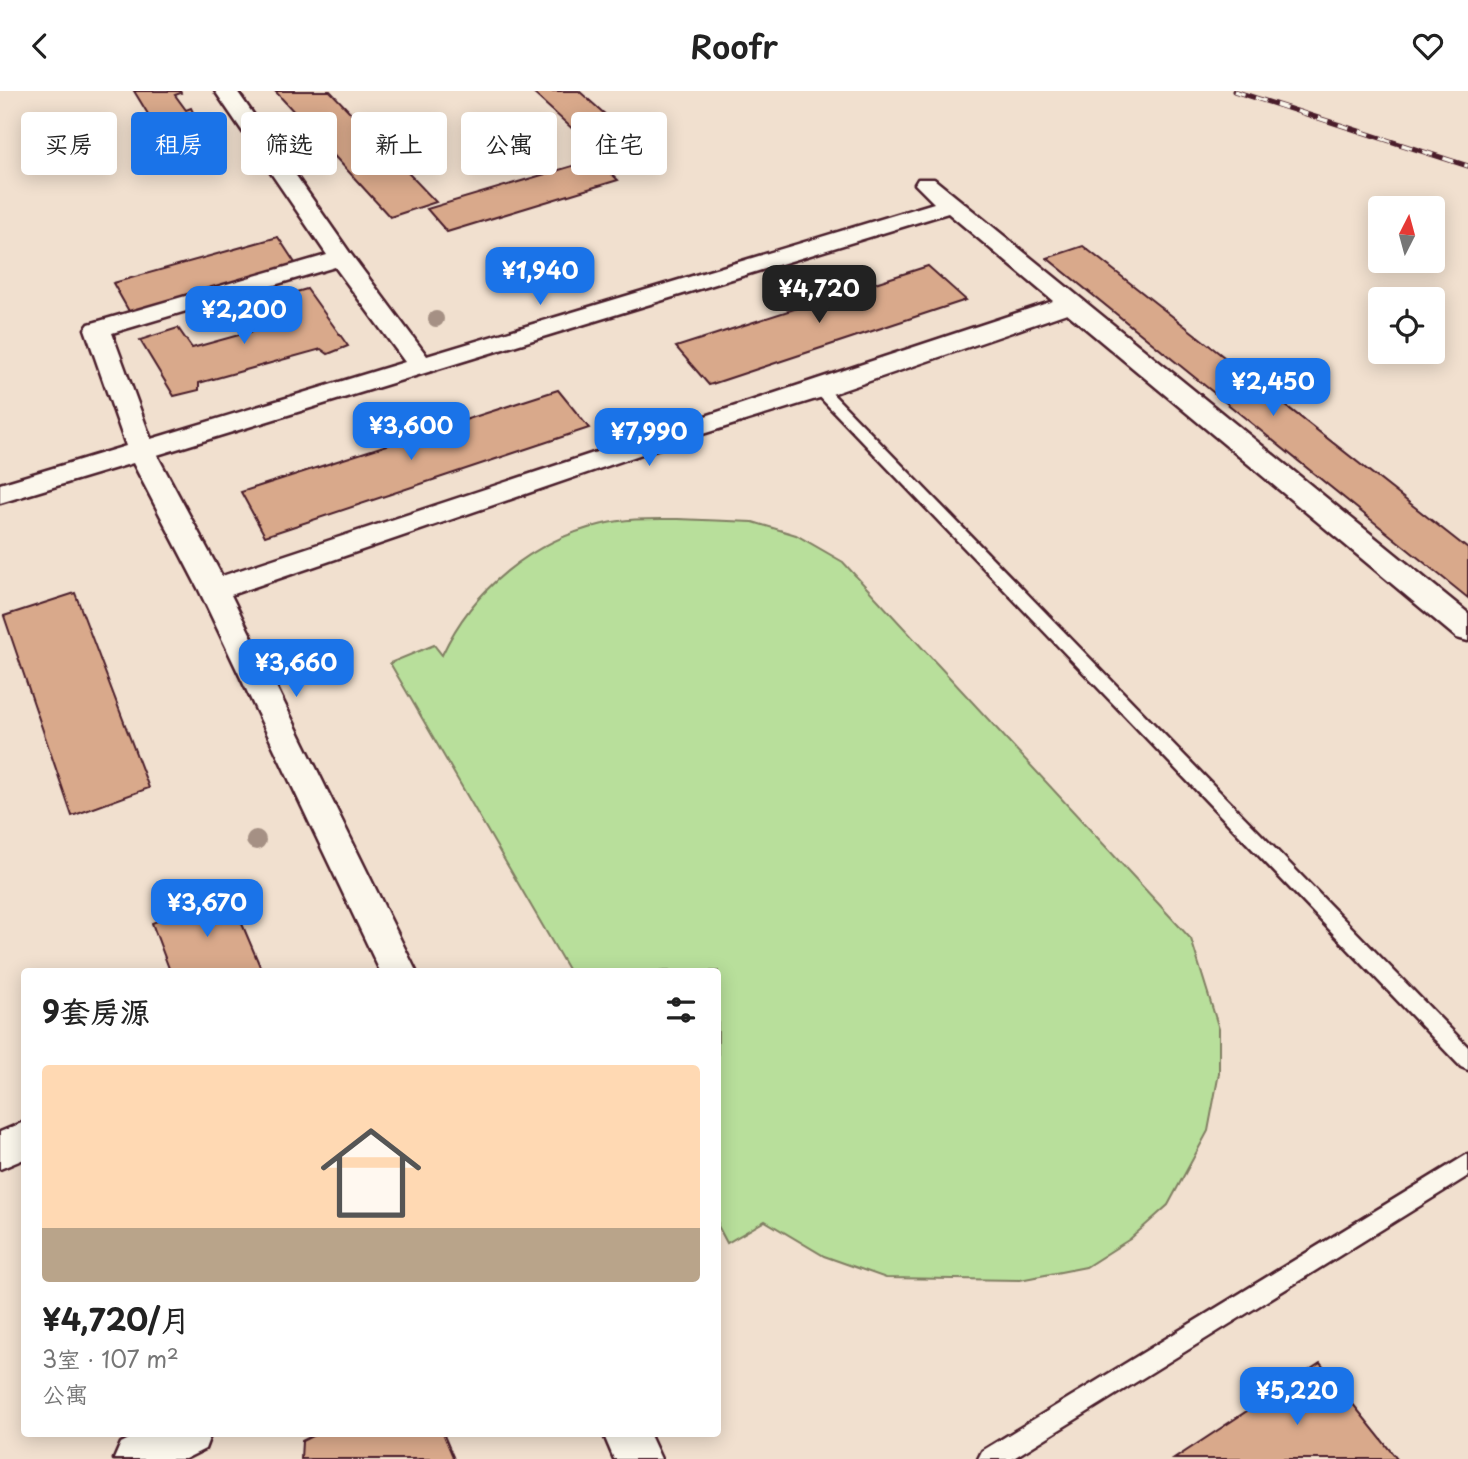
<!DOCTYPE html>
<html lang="zh">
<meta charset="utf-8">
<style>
:root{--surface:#fff;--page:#f6f6f6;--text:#222;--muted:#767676;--line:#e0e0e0;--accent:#1a73e8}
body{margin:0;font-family:"Playpen Sans","LXGW WenKai TC",sans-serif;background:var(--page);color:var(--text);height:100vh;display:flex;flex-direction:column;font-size:26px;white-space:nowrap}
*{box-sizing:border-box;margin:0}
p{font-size:23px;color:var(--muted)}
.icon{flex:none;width:38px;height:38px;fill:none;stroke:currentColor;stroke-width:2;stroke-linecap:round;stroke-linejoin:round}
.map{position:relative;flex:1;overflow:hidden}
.side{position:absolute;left:21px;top:877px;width:700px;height:469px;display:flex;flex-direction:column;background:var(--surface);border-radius:7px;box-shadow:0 4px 18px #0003}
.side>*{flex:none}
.banner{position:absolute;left:21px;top:21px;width:700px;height:63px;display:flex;gap:14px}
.needle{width:46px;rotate:6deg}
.tools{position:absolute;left:1368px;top:105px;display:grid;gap:14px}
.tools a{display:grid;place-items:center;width:77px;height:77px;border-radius:7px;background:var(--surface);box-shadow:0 4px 18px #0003;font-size:35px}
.price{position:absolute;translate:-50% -60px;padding:0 16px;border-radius:14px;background:var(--accent);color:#fff;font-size:23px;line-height:46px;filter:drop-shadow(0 2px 4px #0008)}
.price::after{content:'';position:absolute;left:50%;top:42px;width:21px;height:16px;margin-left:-10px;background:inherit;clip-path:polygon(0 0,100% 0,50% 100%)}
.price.current{background:#222;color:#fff}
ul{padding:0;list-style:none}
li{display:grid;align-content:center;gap:14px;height:371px;padding:0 21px}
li+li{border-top:2px solid var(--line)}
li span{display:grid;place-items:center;height:217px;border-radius:7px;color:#555}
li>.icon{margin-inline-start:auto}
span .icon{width:126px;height:126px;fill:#fffc;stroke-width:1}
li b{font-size:30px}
h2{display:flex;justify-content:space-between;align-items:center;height:84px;padding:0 21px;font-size:30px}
.chip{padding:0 24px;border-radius:7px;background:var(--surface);box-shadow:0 4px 18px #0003;font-size:24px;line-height:63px}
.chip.current{background:var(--accent);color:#fff}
header{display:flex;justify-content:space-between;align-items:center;height:91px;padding:0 21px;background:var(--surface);font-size:32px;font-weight:600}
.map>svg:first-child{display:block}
.green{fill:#b8df9b;stroke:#817f63;stroke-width:2}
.building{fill:#d9a98b;stroke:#4a1f2b;stroke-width:2}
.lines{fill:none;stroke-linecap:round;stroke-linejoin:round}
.service-casing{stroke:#4a1f2b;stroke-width:5}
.minor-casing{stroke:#4a1f2b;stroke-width:5}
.service{fill:#fbf7ec;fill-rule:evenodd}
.minor{fill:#fbf7ec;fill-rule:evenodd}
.rail-casing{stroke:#4a1f2b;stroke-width:5}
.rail{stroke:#fbf7ec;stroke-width:3.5;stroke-dasharray:11;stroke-linecap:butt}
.tree{fill:#a59084}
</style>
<header><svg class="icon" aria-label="back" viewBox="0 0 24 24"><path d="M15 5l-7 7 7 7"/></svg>Roofr<svg class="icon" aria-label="heart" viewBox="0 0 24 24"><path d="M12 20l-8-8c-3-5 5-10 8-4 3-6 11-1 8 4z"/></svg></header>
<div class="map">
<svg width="1468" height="1368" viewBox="0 0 1468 1368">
<rect width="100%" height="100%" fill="#f1e0cf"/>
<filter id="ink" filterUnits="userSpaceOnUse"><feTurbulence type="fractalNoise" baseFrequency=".0143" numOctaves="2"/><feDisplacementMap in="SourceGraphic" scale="14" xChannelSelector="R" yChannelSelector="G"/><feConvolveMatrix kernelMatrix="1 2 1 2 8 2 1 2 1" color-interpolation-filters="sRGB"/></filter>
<g filter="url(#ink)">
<!-- green -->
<path class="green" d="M678,428L753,431L796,444L843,471L1191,848L1219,938V982L1208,1040L1168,1114L1130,1148L1086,1176L1020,1189L886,1187L824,1165L765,1130L727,1152L718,1135V880H569L390,572L434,554L442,564C473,498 531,450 603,433C626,427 653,428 678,428Z"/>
<!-- building -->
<g class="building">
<path d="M134,0H180L181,2L175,4L186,19L191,17L194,23L187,25L190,32L159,41Z"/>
<path d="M275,0H330L436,111L390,126Z"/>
<path d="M531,0H579L626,42L589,53Z"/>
<path d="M596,68L618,89L447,141L427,118Z"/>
<path d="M278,146L297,175L130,222L113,192Z"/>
<path d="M1083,155L1468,458V507L1047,167Z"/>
<path d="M928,175L966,209L709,294L676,256Z"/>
<path d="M307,198L348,255L328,263L321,258L199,292V299L174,305L140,249L178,237L192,257L289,230L275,207Z"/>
<path d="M558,299L589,337L265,445L241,401Z"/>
<path d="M75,502L149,697L72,725L4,525Z"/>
<path d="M229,802L262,880H170L152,832Z"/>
<path d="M1320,1272L1397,1368H1174Z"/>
<path d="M318,1342H443L454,1368H301L302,1350Z"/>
</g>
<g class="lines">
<!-- service casing -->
<g class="service-casing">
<g id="service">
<path d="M820,294L825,295L1468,956V979L1461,976L815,301V295Z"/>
<path d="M1468,1063V1085L1012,1368H978L982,1360Z"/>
</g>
</g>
<!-- minor casing -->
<g class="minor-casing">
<g id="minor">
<path d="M215,0H237L350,162L427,265L934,112L915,93L918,88H934L1468,522V550L1457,547L1067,222L829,304L680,350L231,504L416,880H380L199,499L133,372L0,412V393L126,355L85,238L89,233L327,164ZM948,122L1053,210L222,485L157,364ZM335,176L405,271L151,348L112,242Z"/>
<path d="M24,1031V1068L0,1078V1041Z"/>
<path d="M141,1342H211L205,1358L185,1368H114L121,1352Z"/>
<path d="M603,1342H649L661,1368H614Z"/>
</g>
</g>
<!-- service -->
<use href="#service" class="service"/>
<!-- minor -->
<use href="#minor" class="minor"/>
<!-- rail casing -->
<g class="rail-casing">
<path id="rail" d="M1234,0L1468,75"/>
</g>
<!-- rail -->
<use href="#rail" class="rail"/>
</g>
<!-- trees -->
<g class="tree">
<circle cx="436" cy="228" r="8"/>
<circle cx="256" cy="749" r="10"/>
</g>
</g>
</svg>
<div class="tools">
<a><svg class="needle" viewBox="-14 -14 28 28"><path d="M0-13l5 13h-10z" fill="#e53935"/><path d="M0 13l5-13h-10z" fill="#767676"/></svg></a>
<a><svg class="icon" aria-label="locate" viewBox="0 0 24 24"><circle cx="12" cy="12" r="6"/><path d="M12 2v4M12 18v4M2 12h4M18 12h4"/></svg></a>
</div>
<b class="price" style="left:540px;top:216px">¥1,940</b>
<b class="price current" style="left:819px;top:234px">¥4,720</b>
<b class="price" style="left:244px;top:255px">¥2,200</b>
<b class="price" style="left:1273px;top:327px">¥2,450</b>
<b class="price" style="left:411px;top:371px">¥3,600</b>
<b class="price" style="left:649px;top:377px">¥7,990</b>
<b class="price" style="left:296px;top:608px">¥3,660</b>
<b class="price" style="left:207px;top:848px">¥3,670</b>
<b class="price" style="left:1297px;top:1336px">¥5,220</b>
<div class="banner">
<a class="chip">买房</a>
<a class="chip current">租房</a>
<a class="chip">筛选</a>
<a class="chip">新上</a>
<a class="chip">公寓</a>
<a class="chip">住宅</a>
</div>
<section class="side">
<h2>9套房源<svg class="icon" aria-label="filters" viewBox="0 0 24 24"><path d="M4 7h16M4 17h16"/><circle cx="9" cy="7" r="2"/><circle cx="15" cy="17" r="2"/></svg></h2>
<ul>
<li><span style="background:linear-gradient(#ffd9b3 75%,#b9a48a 0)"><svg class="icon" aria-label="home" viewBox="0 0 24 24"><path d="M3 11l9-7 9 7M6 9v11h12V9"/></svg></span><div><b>¥4,720/月</b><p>3室 · 107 m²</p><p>公寓</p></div></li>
</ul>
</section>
</div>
